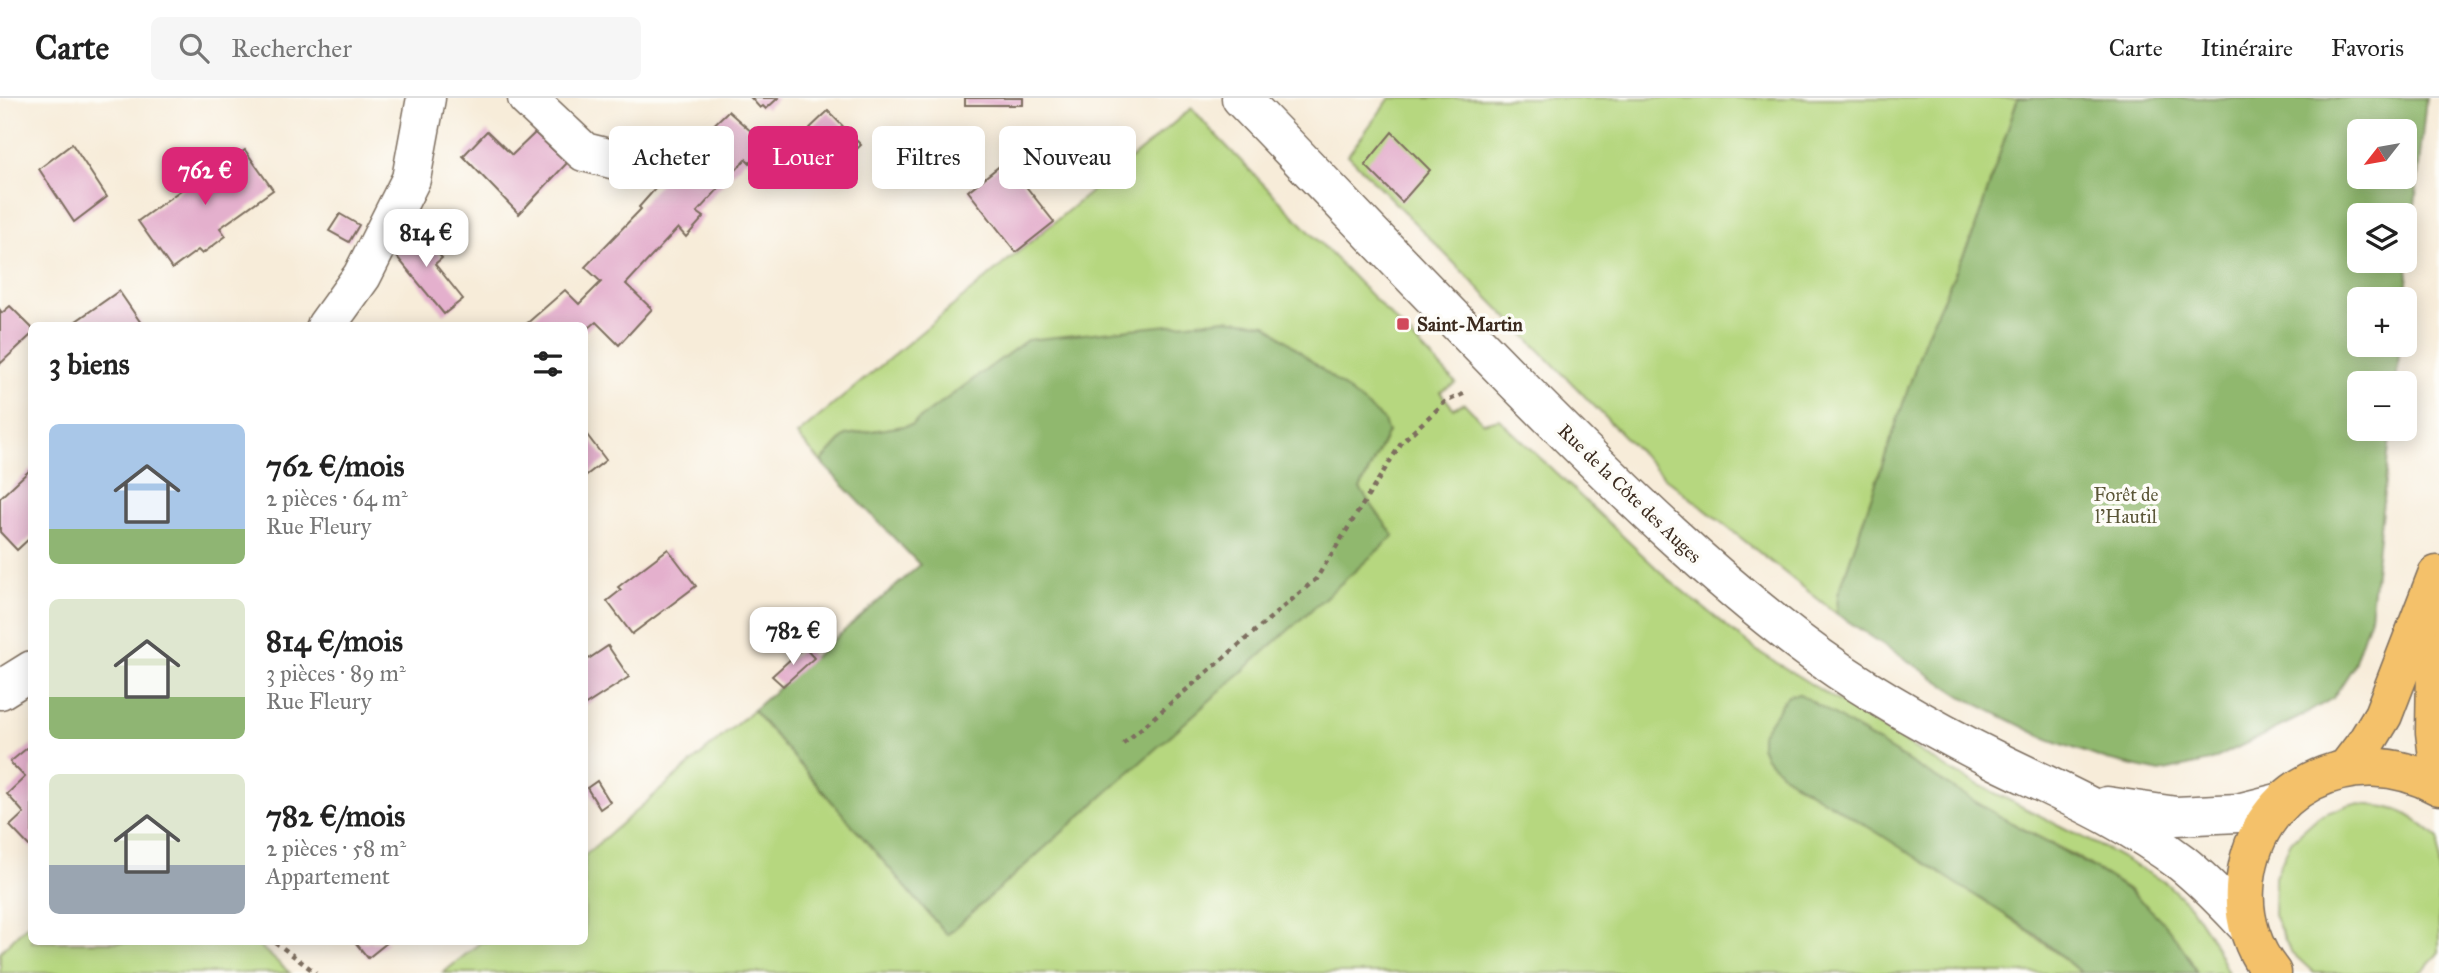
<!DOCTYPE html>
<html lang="fr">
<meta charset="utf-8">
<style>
:root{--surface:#fff;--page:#f6f6f6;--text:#222;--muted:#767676;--line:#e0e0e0;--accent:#db2777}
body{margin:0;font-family:"IM FELL Great Primer",serif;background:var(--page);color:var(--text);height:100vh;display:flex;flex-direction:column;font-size:26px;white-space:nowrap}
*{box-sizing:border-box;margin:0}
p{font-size:23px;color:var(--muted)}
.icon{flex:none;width:38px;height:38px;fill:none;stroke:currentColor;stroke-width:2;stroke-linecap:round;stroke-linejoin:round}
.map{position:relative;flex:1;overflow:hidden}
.panel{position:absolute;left:28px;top:224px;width:560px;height:623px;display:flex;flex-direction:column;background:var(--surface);border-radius:10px;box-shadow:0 4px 18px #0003}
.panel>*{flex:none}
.hud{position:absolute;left:609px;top:28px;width:665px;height:63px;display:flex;gap:14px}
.needle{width:46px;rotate:239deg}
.controls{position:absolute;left:2347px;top:21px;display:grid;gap:14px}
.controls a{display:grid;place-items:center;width:70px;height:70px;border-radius:10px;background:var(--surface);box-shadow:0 4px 18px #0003;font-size:35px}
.price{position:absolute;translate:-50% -60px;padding:0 16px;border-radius:14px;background:#fff;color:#222;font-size:23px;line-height:46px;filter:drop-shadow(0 2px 4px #0008)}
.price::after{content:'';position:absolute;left:50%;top:42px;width:21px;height:16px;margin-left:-10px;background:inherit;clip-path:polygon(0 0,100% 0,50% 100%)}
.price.current{background:var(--accent);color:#fff}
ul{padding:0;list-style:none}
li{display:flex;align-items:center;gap:21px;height:175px;padding:0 21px}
li span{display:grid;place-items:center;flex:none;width:196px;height:140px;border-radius:10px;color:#555}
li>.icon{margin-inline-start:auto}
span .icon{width:84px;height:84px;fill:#fffc;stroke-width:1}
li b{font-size:30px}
h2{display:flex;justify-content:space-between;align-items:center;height:84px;padding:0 21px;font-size:30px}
.pill{padding:0 24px;border-radius:10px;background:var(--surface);box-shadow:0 4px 18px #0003;font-size:24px;line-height:63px}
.pill.current{background:var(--accent);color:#fff}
header{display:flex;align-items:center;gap:42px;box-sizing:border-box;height:98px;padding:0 35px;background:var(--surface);border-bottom:2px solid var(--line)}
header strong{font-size:33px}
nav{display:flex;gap:38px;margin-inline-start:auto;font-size:24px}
.search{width:490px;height:63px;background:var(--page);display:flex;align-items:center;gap:18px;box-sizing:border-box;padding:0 24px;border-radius:10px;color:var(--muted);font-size:26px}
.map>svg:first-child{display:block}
.green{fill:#b6d77f;stroke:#78804e;stroke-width:2}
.forest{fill:#90b86e;stroke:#667146;stroke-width:2;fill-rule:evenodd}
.building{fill:#e4b0cd}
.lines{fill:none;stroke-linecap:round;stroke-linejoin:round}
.minor-casing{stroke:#7d6e5f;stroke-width:41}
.major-casing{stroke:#7d6e5f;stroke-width:41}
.path{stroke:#7d6e5f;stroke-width:4.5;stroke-dasharray:5 5;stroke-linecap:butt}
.minor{stroke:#fff;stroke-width:38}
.major{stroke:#f4c16a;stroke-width:38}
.poi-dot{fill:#d1495b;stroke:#fdfcf7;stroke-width:2.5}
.labels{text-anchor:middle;stroke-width:7;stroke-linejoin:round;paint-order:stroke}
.poi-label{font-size:19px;font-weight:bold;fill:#3b2a1e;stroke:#fdfcf7;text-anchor:start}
.street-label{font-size:19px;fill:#3b2a1e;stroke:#fdfcf7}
.park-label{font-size:19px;fill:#5a5536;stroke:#fdfcf7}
</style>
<header>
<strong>Carte</strong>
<div class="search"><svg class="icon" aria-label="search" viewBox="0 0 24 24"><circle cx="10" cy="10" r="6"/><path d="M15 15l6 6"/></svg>Rechercher</div>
<nav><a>Carte</a><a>Itinéraire</a><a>Favoris</a></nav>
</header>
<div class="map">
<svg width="2439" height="875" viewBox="0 0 2439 875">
<rect width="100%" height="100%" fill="#fdfcf7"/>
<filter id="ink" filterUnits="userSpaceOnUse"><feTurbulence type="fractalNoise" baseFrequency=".0143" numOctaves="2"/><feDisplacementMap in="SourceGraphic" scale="14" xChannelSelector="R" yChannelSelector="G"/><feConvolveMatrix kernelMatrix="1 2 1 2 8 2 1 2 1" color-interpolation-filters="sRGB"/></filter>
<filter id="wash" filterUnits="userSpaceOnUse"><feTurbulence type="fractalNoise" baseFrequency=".00686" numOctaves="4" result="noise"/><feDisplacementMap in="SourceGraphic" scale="28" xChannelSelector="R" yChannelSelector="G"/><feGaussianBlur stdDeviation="1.57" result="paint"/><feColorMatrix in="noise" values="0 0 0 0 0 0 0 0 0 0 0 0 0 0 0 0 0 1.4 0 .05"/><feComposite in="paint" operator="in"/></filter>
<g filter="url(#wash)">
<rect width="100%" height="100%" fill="#f7ecd9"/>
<!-- green -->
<g class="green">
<path d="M1390,0H2018L1974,134L1926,238L1838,497L1837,516L1664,379L1348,57Z"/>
<path d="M1192,10L1210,31L1456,285L1440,294L1453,310L1464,305L1483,325L1499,321L1669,482L1756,552L1953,674L2104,750L2166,785L2190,808L2211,840L2228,875H2197L2188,857L2131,793L2076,758L2012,725L1786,679C1887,740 1991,799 2081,875H443L481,844H584L585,757L753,612L947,837L1393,437L1360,391L1388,334L1027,242L911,327L846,337L821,364L797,337Z"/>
<path d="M2351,706C2394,707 2407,712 2439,741V854L2425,871L2418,875H2314L2290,853L2274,817L2275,779L2291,743L2319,718Z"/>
<path d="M31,823L32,844H255L290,875H0V854Z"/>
</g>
<!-- forest -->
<g class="forest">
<path d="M2018,0H2426L2405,203L2404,201H2359V247H2400L2396,285H2359V331H2391L2370,519L2353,569L2333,600L2298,620L2210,663L2160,674L2107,662L2045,640L1963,599L1837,516L1838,497L1926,238L1974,134ZM2359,33H2404V79H2359ZM2359,117H2404V163H2359Z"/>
<path d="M1226,221L1266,226L1383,321L1388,334L1360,391L1394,438L947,837L753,612L920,467L821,364L846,337L911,327L1027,242Z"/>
<path d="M1800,596C1870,639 1939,683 2010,724C2086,768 2156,791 2197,875H2081L2038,838L1878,735L1786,679L1766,660L1761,648V637L1788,597Z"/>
</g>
<g id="blocks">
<!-- building -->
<g class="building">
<path d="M751,0H778L766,11L763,8L760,10Z"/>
<rect x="965" y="0" width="58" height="7"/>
<path d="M728,13L762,43L760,44L764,49L750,65L746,61L697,114L704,119L686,139L678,130L626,186L652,211L619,247L596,224L584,234V228H524L565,192L579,206L601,184L585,169L641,111L639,109L663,82L656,76L671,59L680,67L701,44L699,41Z"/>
<path d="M828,13L861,47L840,67L810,30Z"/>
<path d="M487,33L512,57L535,35L567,65L519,116L463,58Z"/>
<path d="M1392,34L1430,72L1402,104L1365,67Z"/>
<path d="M72,46L107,99L74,124L39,71Z"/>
<path d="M245,52L273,92L220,130L226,138L202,156L198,152L172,171L138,123L188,87L185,81L222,54L229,64Z"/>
<path d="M1006,63L1054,124L1016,154L968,93Z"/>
<path d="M340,116L359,127L349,144L329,133Z"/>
<path d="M412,125L442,160L435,166L463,201L444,216L393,154Z"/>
<path d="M119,193L143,228H69Z"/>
<path d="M10,208L32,230V236L0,266V212L2,215Z"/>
<path d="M584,333L606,362L584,379Z"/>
<path d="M32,370V438L17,452L0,434V400Z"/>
<path d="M668,451L696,488L632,536L607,503L621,492L618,489Z"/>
<path d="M608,548L629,579L584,608V564Z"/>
<path d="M804,549L814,560L783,588L772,578Z"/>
<path d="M32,646V751L10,728L24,715L7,696L25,679L10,664Z"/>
<path d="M597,683L610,704L600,711L587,690Z"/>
<path d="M355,844H388L368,860Z"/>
</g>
</g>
</g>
<g filter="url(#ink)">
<use href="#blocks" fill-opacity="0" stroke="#7d6e5f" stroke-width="2"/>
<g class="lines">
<!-- minor casing -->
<g class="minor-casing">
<g id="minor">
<path d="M527,0L584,54L616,62"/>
<path d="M1241,0C1344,106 1445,214 1549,318C1629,398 1709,475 1799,544C1862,592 1932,631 2003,666C2065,696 2127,723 2182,765C2206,784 2227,807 2248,829"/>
<path d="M326,228L362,178L411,81L426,0"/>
<path d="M0,592L32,572"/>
<path d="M2107,708L2176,718L2238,715L2282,704"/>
</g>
</g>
<!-- major casing -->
<g class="major-casing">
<g id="major">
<path d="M2437,502L2435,634L2439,669"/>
<path d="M2347,670L2366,645L2383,617L2437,477"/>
<path d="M2272,875C2253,852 2243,821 2245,791C2250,689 2353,640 2439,688"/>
</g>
</g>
<!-- path -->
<g class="path">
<path d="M1123,646L1316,481L1402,344L1445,304L1468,294"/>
<path d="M275,844L316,875"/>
</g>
<!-- minor -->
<use href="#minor" class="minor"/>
<!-- major -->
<use href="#major" class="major"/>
</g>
</g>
<!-- markers -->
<rect class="poi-dot" x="1396" y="219" width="14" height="14" rx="3.5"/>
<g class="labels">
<!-- poi labels -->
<g class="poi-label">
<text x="1417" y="233">Saint-Martin</text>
</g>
<!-- street labels -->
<g class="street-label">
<text transform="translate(1630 395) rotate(44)" y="7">Rue de la Côte des Auges</text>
</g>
<!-- park labels -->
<g class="park-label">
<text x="2126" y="403">Forêt de<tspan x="2126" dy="22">l'Hautil</tspan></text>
</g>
</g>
</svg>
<div class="controls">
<a><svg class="needle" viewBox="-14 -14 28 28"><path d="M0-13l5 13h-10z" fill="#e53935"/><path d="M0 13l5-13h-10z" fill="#767676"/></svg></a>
<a><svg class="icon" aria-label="layers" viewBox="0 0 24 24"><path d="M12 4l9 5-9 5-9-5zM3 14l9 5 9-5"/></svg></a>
<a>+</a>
<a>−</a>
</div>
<b class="price current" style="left:205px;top:109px">762 €</b>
<b class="price" style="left:426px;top:171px">814 €</b>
<b class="price" style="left:793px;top:569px">782 €</b>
<div class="hud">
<a class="pill">Acheter</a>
<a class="pill current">Louer</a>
<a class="pill">Filtres</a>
<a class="pill">Nouveau</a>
</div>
<section class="panel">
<h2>3 biens<svg class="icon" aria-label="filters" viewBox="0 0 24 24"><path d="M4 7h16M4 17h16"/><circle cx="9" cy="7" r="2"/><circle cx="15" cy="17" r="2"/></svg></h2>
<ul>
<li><span style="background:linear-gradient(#a9c7e8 75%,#8fb573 0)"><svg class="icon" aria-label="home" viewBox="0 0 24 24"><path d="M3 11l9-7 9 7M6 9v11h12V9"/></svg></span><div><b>762 €/mois</b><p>2 pièces · 64 m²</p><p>Rue Fleury</p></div></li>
<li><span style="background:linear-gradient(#dfe7d0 70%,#8fb573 0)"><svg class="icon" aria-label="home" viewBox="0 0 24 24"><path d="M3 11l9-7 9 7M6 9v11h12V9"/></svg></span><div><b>814 €/mois</b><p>3 pièces · 89 m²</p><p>Rue Fleury</p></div></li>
<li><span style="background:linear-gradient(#dfe7d0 65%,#9aa5b1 0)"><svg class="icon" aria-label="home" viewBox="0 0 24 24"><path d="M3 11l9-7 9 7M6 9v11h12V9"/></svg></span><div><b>782 €/mois</b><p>2 pièces · 58 m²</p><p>Appartement</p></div></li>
</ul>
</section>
</div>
